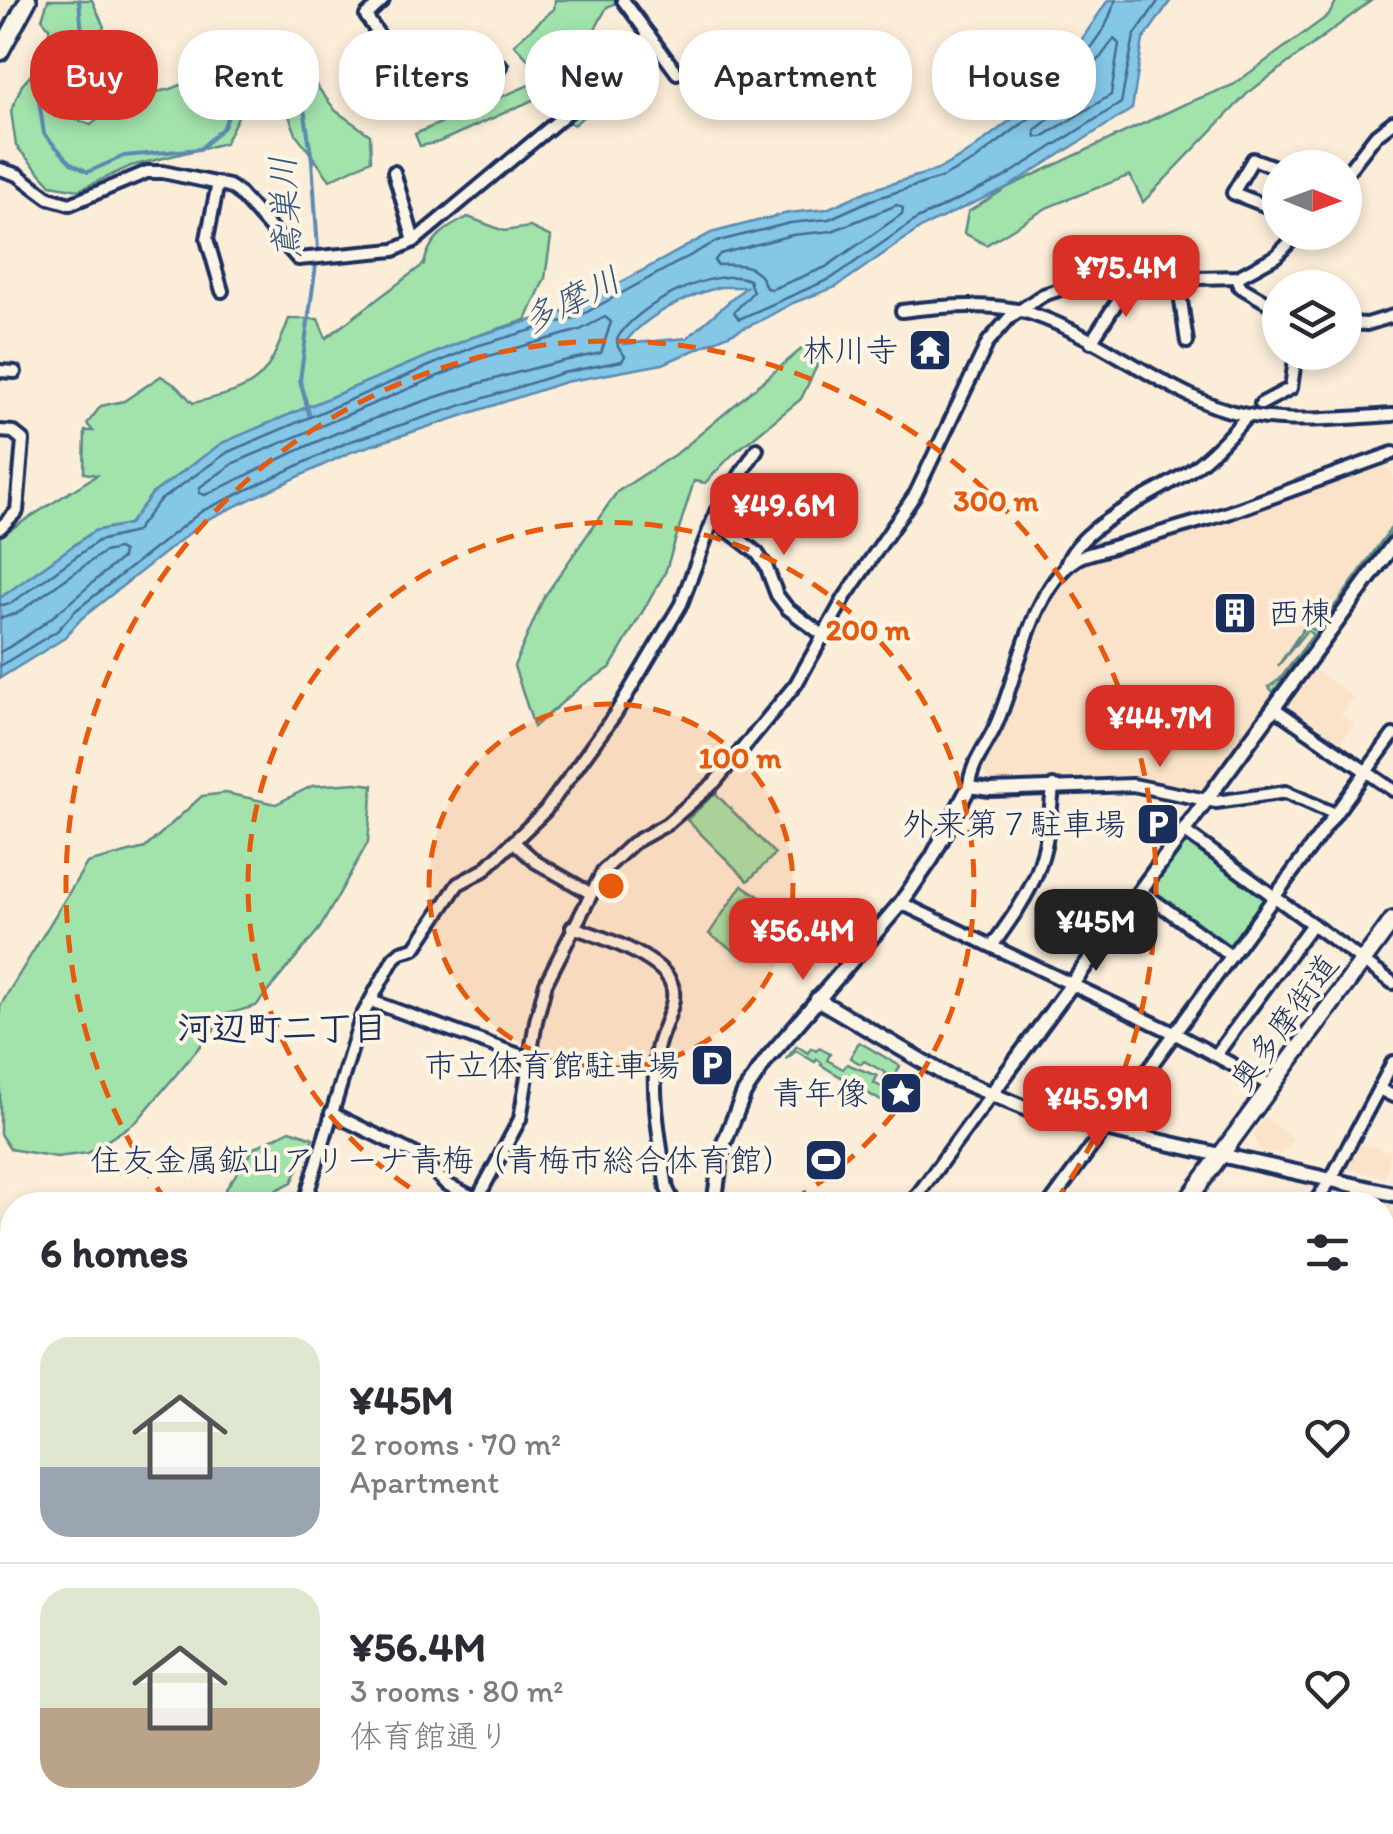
<!DOCTYPE html>
<meta charset="utf-8">
<style>
:root{--surface:#fff;--page:#f2f2f3;--text:#2b2b33;--muted:#7c7c81;--line:#e1e1e2;--accent:#d93025}
body{margin:0;font-family:Itim,"Klee One",sans-serif;background:var(--page);color:var(--text);height:100vh;display:flex;flex-direction:column;font-size:38px;white-space:nowrap}
*{box-sizing:border-box;margin:0}
p{font-size:32px;color:var(--muted)}
.icon{flex:none;width:55px;height:55px;fill:none;stroke:currentColor;stroke-width:2;stroke-linecap:round;stroke-linejoin:round}
.map{position:relative;flex:1;overflow:hidden}
.side{position:absolute;left:0px;top:1192px;width:1395px;height:642px;display:flex;flex-direction:column;background:var(--surface);border-radius:40px 40px 0 0;box-shadow:0 5px 15px #0003}
.side>*{flex:none}
.guide{position:absolute;left:30px;top:30px;width:1335px;height:90px;display:flex;gap:20px}
.needle{width:65px;rotate:91deg}
.tools{position:absolute;left:1262px;top:150px;display:grid;gap:20px}
.tools a{display:grid;place-items:center;width:100px;height:100px;border-radius:50%;background:var(--surface);box-shadow:0 5px 15px #0003;font-size:50px}
.price{position:absolute;translate:-50% -85px;padding:0 22px;border-radius:20px;background:var(--accent);color:#fff;font-size:32px;line-height:65px;filter:drop-shadow(0 2px 5px #0008)}
.price::after{content:'';position:absolute;left:50%;top:60px;width:30px;height:22px;margin-left:-15px;background:inherit;clip-path:polygon(0 0,100% 0,50% 100%)}
.price.current{background:#222;color:#fff}
ul{padding:0;list-style:none}
li{display:flex;align-items:center;gap:30px;height:250px;padding:0 40px}
li+li{border-top:2px solid var(--line)}
li span{display:grid;place-items:center;flex:none;width:280px;height:200px;border-radius:30px;color:#555}
li>.icon{margin-inline-start:auto}
span .icon{width:120px;height:120px;fill:#fffc;stroke-width:1}
li b{font-size:42px}
h2{display:flex;justify-content:space-between;align-items:center;height:120px;padding:0 40px;font-size:42px}
.tag{padding:0 35px;border-radius:40px;background:var(--surface);box-shadow:0 5px 15px #0003;font-size:35px;line-height:90px}
.tag.current{background:var(--accent);color:#fff}
.map>svg:first-child{display:block}
.built{fill:#fae3c9}
.green{fill:#a2e3ac;stroke:#5e8985;stroke-width:2.5}
.water{fill:#85c7e6;stroke:#5b8ab0;stroke-width:2.5;fill-rule:evenodd}
.lines{fill:none;stroke-linecap:round;stroke-linejoin:round}
.shore{stroke:#456c94;stroke-width:2.5}
.stream{stroke:#5b8ab0;stroke-width:4}
.minor-casing{stroke:#1b2f5e;stroke-width:18}
.tertiary-casing{stroke:#1b2f5e;stroke-width:20}
.secondary-casing{stroke:#1b2f5e;stroke-width:21}
.primary-casing{stroke:#1b2f5e;stroke-width:22}
.trunk-casing{stroke:#1b2f5e;stroke-width:22}
.minor{stroke:#fcf5e5;stroke-width:10}
.tertiary{stroke:#fcf5e5;stroke-width:12}
.secondary{stroke:#fcf5e5;stroke-width:14}
.primary{stroke:#fcf5e5;stroke-width:15}
.trunk{stroke:#fcf5e5;stroke-width:15}
.rail{stroke:#1b2f5e;stroke-width:4}
.ring{fill:none;stroke:#e8590c;stroke-width:5;stroke-dasharray:18 12}
.labels{text-anchor:middle;stroke-width:8;stroke-linejoin:round;paint-order:stroke}
.poi-label{font-size:32px;fill:#1b2f5e;stroke:#fcf5e5;text-anchor:end}
.street-label{font-size:32px;fill:#1b2f5e;stroke:#fcf5e5}
.water-label{font-size:35px;font-style:italic;fill:#365580;stroke:#fcf5e5}
.neighbourhood-label{font-size:35px;font-weight:bold;fill:#1b2f5e;stroke:#fcf5e5}
.centre{fill:#e8590c;stroke:#fcf5e5;stroke-width:5}
.ring-label{font-size:30px;text-anchor:middle;font-weight:bold;fill:#e8590c;stroke:#fcf5e5;stroke-width:8;stroke-linejoin:round;paint-order:stroke}
</style>
<div class="map">
<svg width="1393" height="1834" viewBox="0 0 1393 1834">
<rect width="100%" height="100%" fill="#fbedd8"/>
<filter id="ink" filterUnits="userSpaceOnUse"><feTurbulence type="fractalNoise" baseFrequency=".01" numOctaves="2"/><feDisplacementMap in="SourceGraphic" scale="20" xChannelSelector="R" yChannelSelector="G"/><feConvolveMatrix kernelMatrix="1 2 1 2 8 2 1 2 1" color-interpolation-filters="sRGB"/></filter>
<g filter="url(#ink)">
<!-- built -->
<g class="built">
<path d="M1381,462L1393,474V533L1201,793L1119,779L991,784L980,766L1002,724L1037,630L1067,572L1078,563L1226,520Z"/>
<path d="M1312,668L1353,697L1341,715L1354,724L1341,742L1292,708L1291,697Z"/>
<path d="M1265,1117L1293,1138L1282,1154L1260,1150L1254,1133Z"/>
<path d="M1356,1144L1391,1151L1385,1177L1347,1169L1345,1164Z"/>
<path d="M1393,1485V1609L1383,1627V1505Z"/>
<path d="M991,1823H1187L1180,1834H1009Z"/>
</g>
<!-- green -->
<g class="green">
<path d="M48,0H92L104,27L67,100L70,117L91,125L121,99L171,89L196,79L228,51L253,40L290,51L336,111L370,135L371,160L330,180L296,134L276,82H255L225,143L131,166L79,190L51,185L16,146L11,111L22,85L50,54L49,27L42,19Z"/>
<path d="M555,0H622L607,7L586,46L605,97L574,125L542,108L536,68L514,44L554,9Z"/>
<path d="M1337,0H1372L1248,93L1143,202L1130,175L1048,207L986,245L964,233L968,212L1008,187L1185,104L1233,85L1329,15Z"/>
<path d="M529,85L535,99L439,142L420,146L415,134Z"/>
<path d="M468,217L504,231L530,227L551,237L545,278L526,320L473,337L222,443L152,494L129,524L94,531L0,598V536L97,475L84,473L85,431H93L87,424L101,406L124,401L161,376L178,387L193,403C260,387 265,383 289,319H318L326,338L424,264C430,238 444,229 468,217Z"/>
<path d="M811,341L828,343L801,399L733,454L705,483L694,481L665,573L610,668L581,686L534,727L514,666L544,597L617,492L680,451Z"/>
<path d="M1393,525V530L1273,692L1269,687L1280,679L1313,635L1307,630L1278,666L1306,625L1314,630L1341,598Z"/>
<path d="M356,783L373,785L368,842L320,928L256,1006L227,1014L137,1121L88,1153L57,1157L10,1149L0,1134V1006L87,863L145,848L202,796L226,793L276,804L312,786Z"/>
<path d="M715,793L775,854L748,881L687,820Z"/>
<path d="M1184,841H1190L1264,895V900L1231,947L1225,948L1151,894L1150,888Z"/>
<path d="M742,885L778,909L745,958L709,934Z"/>
<path d="M859,1042L900,1066L891,1084L883,1079L886,1073L864,1061L861,1064L850,1058Z"/>
<path d="M797,1046L808,1053L811,1048L816,1051L819,1048L830,1054L827,1060L843,1069L847,1064L877,1076L874,1083L887,1090L881,1101L821,1065L822,1063L817,1059L815,1062L796,1051L786,1059Z"/>
<path d="M290,1130L313,1138L292,1182L247,1205H215L254,1148Z"/>
<path d="M115,1822L203,1823V1834H110Z"/>
</g>
<!-- water -->
<g class="water">
<path d="M1108,0H1171L1143,40L1132,109L1008,187L922,227L836,287L793,303L758,322L663,364L565,382L351,452L206,520L82,618L63,639L0,678V598L94,531L129,524L152,494L222,443L473,337L574,308L711,233L788,213L827,209L867,191L937,170L969,152L1047,92ZM720,287H746L687,338L624,344C644,316 686,296 720,287Z"/>
<path d="M0,1644L12,1656V1822L40,1823L35,1834H0Z"/>
</g>
<g class="lines">
<!-- shore -->
<g class="shore">
<path d="M1114,39L1119,44L1111,95L1042,137H1036L1035,130L1063,108Z"/>
<path d="M897,205L903,208L902,214L826,267L772,289L766,288C758,263 742,264 718,265L714,261L720,254L792,235L832,231Z"/>
<path d="M605,317L611,322L601,353C514,370 427,398 344,430C297,449 251,474 205,495L199,493L200,487L234,463L481,358L580,330Z"/>
<path d="M0,605L10,604L98,541L135,532L159,501L228,452L476,346L578,317L715,242L790,223L829,219L871,200L941,178L975,160L1054,99L1105,27L1116,0"/>
<path d="M0,618L16,614L104,552L118,549L123,552L122,558C82,590 46,628 0,652"/>
<path d="M0,666L57,631L75,611L202,511L348,442L562,373L622,361L625,356L618,347L617,339C634,307 713,265 749,280L753,292L734,312L739,319L832,278L917,219L1003,178L1121,103L1134,36L1159,0"/>
</g>
<!-- stream -->
<path class="stream" d="M79,0L84,56L48,74L38,93L44,134L71,163L88,172L124,156L200,149L224,127L244,72L270,66L303,102L312,160L318,250L300,380L309,414"/>
<!-- minor casing -->
<g class="minor-casing">
<g id="minor">
<path d="M383,0L366,16L427,105L486,80L501,66"/>
<path d="M623,0L677,73"/>
<path d="M0,169L18,175L49,198L70,204L147,172H163L229,186L238,192L298,259L394,250L414,241L578,104L649,35"/>
<path d="M1280,169L1253,159L1233,193L1280,211"/>
<path d="M394,172L414,241"/>
<path d="M1345,175L1376,135L1393,122"/>
<path d="M218,183L207,239L222,291"/>
<path d="M1238,277L1239,286L1280,310"/>
<path d="M1178,280L1187,342"/>
<path d="M902,311C940,306 996,302 1032,314C1098,336 1153,383 1217,407C1271,427 1337,418 1393,415"/>
<path d="M1345,323L1367,324L1393,316"/>
<path d="M1091,342L1132,279"/>
<path d="M0,371L15,372"/>
<path d="M1261,404L1291,388L1296,352"/>
<path d="M0,431L13,432L23,440L17,511L0,528"/>
<path d="M713,519L757,553L766,566L777,595L787,608L824,636"/>
<path d="M1066,565C1081,523 1154,496 1191,470C1212,455 1230,435 1248,415"/>
<path d="M1274,708L1393,790"/>
<path d="M1335,814L1286,792L1216,802L1133,785L990,790L969,787C970,765 987,745 996,725C1017,679 1033,579 1082,556L1225,514L1393,453"/>
<path d="M1184,831L1393,983"/>
<path d="M515,843L536,862L590,893"/>
<path d="M1141,891L1231,956"/>
<path d="M901,903L1174,1033L1272,1086"/>
<path d="M572,927C597,935 661,957 671,983C680,1002 660,1030 657,1050C650,1090 661,1148 667,1189L675,1205"/>
<path d="M992,946C1038,882 1046,866 1053,786"/>
<path d="M371,1001L530,1059"/>
<path d="M1216,1055L1312,924"/>
<path d="M1379,1089L1393,1096"/>
<path d="M331,1113L417,1155L446,1184L477,1199"/>
<path d="M917,1195L931,1205"/>
<path d="M304,1205L361,1018L394,958L401,952L415,948L458,884L484,870L545,811L616,713L681,604L716,512L757,449"/>
<path d="M474,1205L520,1119L536,1021L546,983L603,871L633,843L667,824L715,782L796,684L845,597L916,493L988,342L1010,317L1043,295L1076,284L1116,280L1238,277L1276,256L1300,232"/>
<path d="M910,1205L990,1096"/>
<path d="M1049,1205L1393,735"/>
<path d="M1313,1205L1330,1181L1393,1062"/>
<path d="M1382,1271L1393,1253"/>
<path d="M1382,1371L1393,1377"/>
<path d="M1382,1432L1393,1414"/>
<path d="M1382,1639L1393,1621"/>
<path d="M1382,1663L1393,1669"/>
<path d="M1382,1805L1393,1811"/>
<path d="M263,1822L264,1834"/>
<path d="M437,1822V1834"/>
<path d="M674,1822L690,1834"/>
<path d="M981,1822L999,1834"/>
<path d="M637,1834L643,1822"/>
<path d="M1187,1834L1194,1822"/>
<path d="M1268,1834L1275,1822"/>
</g>
</g>
<!-- tertiary casing -->
<g class="tertiary-casing">
<g id="tertiary">
<path d="M817,999L946,1075L1039,1114L1393,1194"/>
<path d="M990,1096L1393,545"/>
<path d="M714,1205L722,1148L744,1093L767,1059L901,903L932,858L969,787"/>
</g>
</g>
<!-- secondary casing -->
<g class="secondary-casing">
<path id="secondary" d="M797,1822L815,1834"/>
</g>
<!-- primary casing -->
<g class="primary-casing">
<g id="primary">
<path d="M1184,1205L1393,920"/>
<path d="M724,1834L732,1822"/>
</g>
</g>
<!-- trunk casing -->
<g class="trunk-casing">
<path id="trunk" d="M0,52L28,0"/>
</g>
<!-- minor -->
<use href="#minor" class="minor"/>
<!-- tertiary -->
<use href="#tertiary" class="tertiary"/>
<!-- secondary -->
<use href="#secondary" class="secondary"/>
<!-- primary -->
<use href="#primary" class="primary"/>
<!-- trunk -->
<use href="#trunk" class="trunk"/>
<!-- rail -->
<g class="rail">
<path d="M1382,1542L1393,1524"/>
<path d="M1222,1834L1229,1822"/>
</g>
</g>
</g>
<!-- distance rings -->
<circle cx="611" cy="886" r="182" fill="#e8590c" fill-opacity=".12"/>
<g class="ring">
<circle cx="611" cy="886" r="182"/>
<path d="M435 1203A363 363 0 1 1 787 1203"/>
<path d="M167 1202A545 545 0 1 1 1055 1202"/>
</g>
<!-- icons -->
<defs>
<g id="temple-square" transform="scale(2.25)"><rect x="-9" y="-9" width="18" height="18" rx="4" fill="#1b2f5e" stroke="#fcf5e5"/><path d="M0-6L5-2H3V0L6.5 2.5H4V6H1.5V3h-3V6H-4V2.5H-6.5L-3 0V-2H-5Z" fill="#fff"/></g>
<g id="building-square" transform="scale(2.25)"><rect x="-9" y="-9" width="18" height="18" rx="4" fill="#1b2f5e" stroke="#fcf5e5"/><path d="M-4-6H4V6H1V3H-1V6H-4ZM-2.5-4.3h1.7v1.8h-1.7ZM.8-4.3h1.7v1.8H.8ZM-2.5-1h1.7V.8h-1.7ZM.8-1h1.7V.8H.8Z" fill="#fff"/></g>
<g id="parking-square" transform="scale(2.25)"><rect x="-9" y="-9" width="18" height="18" rx="4" fill="#1b2f5e" stroke="#fcf5e5"/><path d="M-3.5-5.5H1a3.5 3.5 0 0 1 0 7H-1V5.5H-3.5ZM-1-3.4V-.6H.8a1.4 1.4 0 0 0 0-2.8Z" fill="#fff"/></g>
<g id="sight-square" transform="scale(2.25)"><rect x="-9" y="-9" width="18" height="18" rx="4" fill="#1b2f5e" stroke="#fcf5e5"/><path d="M0-6L1.8-2.2L6-1.7L2.9 1.2L3.7 5.4L0 3.3L-3.7 5.4L-2.9 1.2L-6-1.7L-1.8-2.2Z" fill="#fff"/></g>
<g id="stadium-square" transform="scale(2.25)"><rect x="-9" y="-9" width="18" height="18" rx="4" fill="#1b2f5e" stroke="#fcf5e5"/><path d="M0-5a6.5 5 0 1 0 0 10a6.5 5 0 1 0 0-10ZM-3.5-1.8h7v3.6h-7Z" fill="#fff"/></g>
</defs>
<g fill-rule="evenodd">
<use href="#temple-square" x="930" y="350"/>
<use href="#building-square" x="1235" y="613"/>
<use href="#parking-square" x="1158" y="824"/>
<use href="#parking-square" x="712" y="1065"/>
<use href="#sight-square" x="901" y="1093"/>
<use href="#stadium-square" x="826" y="1160"/>
</g>
<g class="labels">
<!-- poi labels -->
<g class="poi-label">
<text x="898" y="361">林川寺</text>
<text x="1268" y="624" text-anchor="start">西棟</text>
<text x="1126" y="835">外来第７駐車場</text>
<text x="680" y="1076">市立体育館駐車場</text>
<text x="868" y="1104">青年像</text>
<text x="794" y="1171">住友金属鉱山アリーナ青梅（青梅市総合体育館）</text>
</g>
<!-- street labels -->
<g class="street-label">
<text transform="translate(1284 1022) rotate(-54)" y="11">奥多摩街道</text>
</g>
<!-- water labels -->
<g class="water-label">
<text transform="translate(285 208) rotate(-93)" y="12">鳶巣川</text>
<text transform="translate(571 300) rotate(-26)" y="12">多摩川</text>
</g>
<!-- neighbourhood labels -->
<g class="neighbourhood-label">
<text x="282" y="1040">河辺町二丁目</text>
</g>
</g>
<circle cx="611" cy="886" r="15" class="centre"/>
<g class="ring-label">
<text x="996" y="511">300 m</text>
<text x="868" y="640">200 m</text>
<text x="740" y="768">100 m</text>
</g>
</svg>
<div class="tools">
<a><svg class="needle" viewBox="-14 -14 28 28"><path d="M0-13l5 13h-10z" fill="#e53935"/><path d="M0 13l5-13h-10z" fill="#7c7c81"/></svg></a>
<a><svg class="icon" aria-label="layers" viewBox="0 0 24 24"><path d="M12 4l9 5-9 5-9-5zM3 14l9 5 9-5"/></svg></a>
</div>
<b class="price" style="left:1126px;top:320px">¥75.4M</b>
<b class="price" style="left:784px;top:558px">¥49.6M</b>
<b class="price" style="left:1160px;top:770px">¥44.7M</b>
<b class="price current" style="left:1096px;top:974px">¥45M</b>
<b class="price" style="left:803px;top:983px">¥56.4M</b>
<b class="price" style="left:1097px;top:1151px">¥45.9M</b>
<div class="guide">
<a class="tag current">Buy</a>
<a class="tag">Rent</a>
<a class="tag">Filters</a>
<a class="tag">New</a>
<a class="tag">Apartment</a>
<a class="tag">House</a>
</div>
<section class="side">
<h2>6 homes<svg class="icon" aria-label="filters" viewBox="0 0 24 24"><path d="M4 7h16M4 17h16"/><circle cx="9" cy="7" r="2"/><circle cx="15" cy="17" r="2"/></svg></h2>
<ul>
<li><span style="background:linear-gradient(#dfe7d0 65%,#9aa5b1 0)"><svg class="icon" aria-label="home" viewBox="0 0 24 24"><path d="M3 11l9-7 9 7M6 9v11h12V9"/></svg></span><div><b>¥45M</b><p>2 rooms · 70 m²</p><p>Apartment</p></div><svg class="icon" aria-label="heart" viewBox="0 0 24 24"><path d="M12 20l-8-8c-3-5 5-10 8-4 3-6 11-1 8 4z"/></svg></li>
<li><span style="background:linear-gradient(#dfe7d0 60%,#b9a48a 0)"><svg class="icon" aria-label="home" viewBox="0 0 24 24"><path d="M3 11l9-7 9 7M6 9v11h12V9"/></svg></span><div><b>¥56.4M</b><p>3 rooms · 80 m²</p><p>体育館通り</p></div><svg class="icon" aria-label="heart" viewBox="0 0 24 24"><path d="M12 20l-8-8c-3-5 5-10 8-4 3-6 11-1 8 4z"/></svg></li>
</ul>
</section>
</div>
